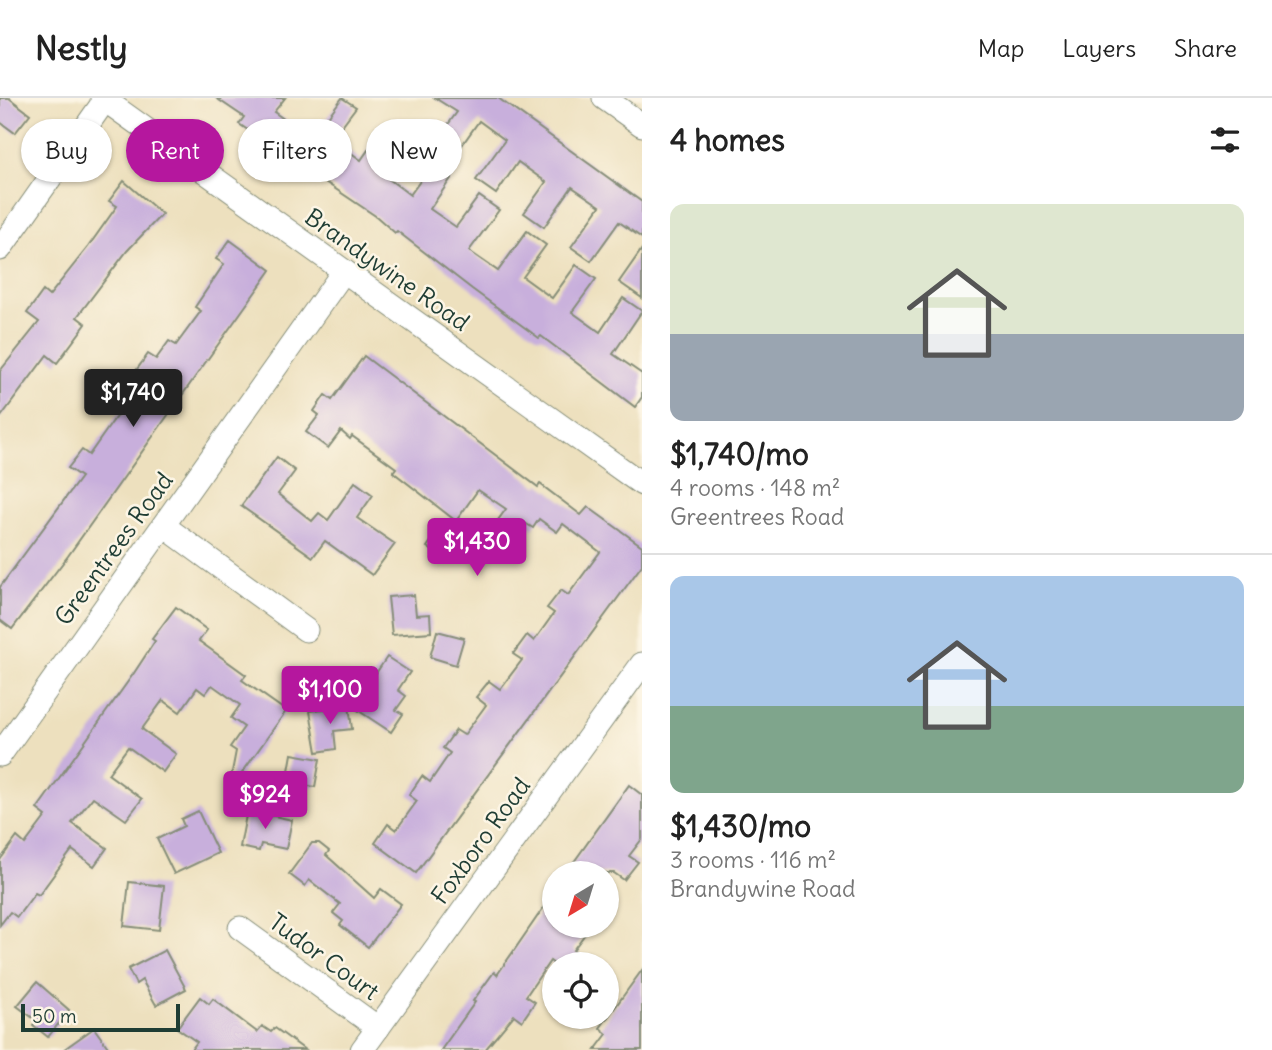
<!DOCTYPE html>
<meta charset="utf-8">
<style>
:root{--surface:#fff;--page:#f2f2f2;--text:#222;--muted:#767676;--line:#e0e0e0;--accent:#b5179e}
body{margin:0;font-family:Delius,sans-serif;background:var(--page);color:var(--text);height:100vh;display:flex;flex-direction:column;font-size:26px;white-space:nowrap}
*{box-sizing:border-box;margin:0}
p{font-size:23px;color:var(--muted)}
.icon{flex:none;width:38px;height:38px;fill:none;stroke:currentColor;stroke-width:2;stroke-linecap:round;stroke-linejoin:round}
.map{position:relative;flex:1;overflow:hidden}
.side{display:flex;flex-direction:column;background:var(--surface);width:630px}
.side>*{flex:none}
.banner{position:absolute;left:21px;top:21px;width:514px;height:63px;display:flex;gap:14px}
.needle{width:46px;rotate:218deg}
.tools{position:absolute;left:542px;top:763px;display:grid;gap:14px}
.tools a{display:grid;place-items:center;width:77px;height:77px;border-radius:50%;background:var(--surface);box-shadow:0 2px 5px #0004;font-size:35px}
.scale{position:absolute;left:21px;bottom:18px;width:159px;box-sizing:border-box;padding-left:7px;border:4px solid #1f3d34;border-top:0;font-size:19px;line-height:24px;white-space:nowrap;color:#1f3d34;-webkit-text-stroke:5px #fcf5e5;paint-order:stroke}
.price{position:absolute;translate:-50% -60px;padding:0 16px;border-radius:7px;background:var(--accent);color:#fff;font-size:23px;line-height:46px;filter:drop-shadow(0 2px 4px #0008)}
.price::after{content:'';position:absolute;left:50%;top:42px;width:21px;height:16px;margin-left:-10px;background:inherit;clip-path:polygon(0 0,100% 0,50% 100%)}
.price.active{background:#222;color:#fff}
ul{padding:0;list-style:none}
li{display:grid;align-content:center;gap:14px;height:371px;padding:0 28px}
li+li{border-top:2px solid var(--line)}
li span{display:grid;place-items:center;height:217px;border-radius:14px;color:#555}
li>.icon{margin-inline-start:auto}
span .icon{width:126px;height:126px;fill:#fffc;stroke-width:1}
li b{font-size:30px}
h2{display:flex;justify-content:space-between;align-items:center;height:84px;padding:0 28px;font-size:30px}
.tag{padding:0 24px;border-radius:32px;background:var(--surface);box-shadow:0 2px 5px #0004;font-size:24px;line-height:63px}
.tag.active{background:var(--accent);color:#fff}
header{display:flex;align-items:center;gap:42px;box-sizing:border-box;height:98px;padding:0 35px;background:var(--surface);border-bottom:2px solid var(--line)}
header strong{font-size:33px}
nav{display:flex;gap:38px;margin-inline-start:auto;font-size:24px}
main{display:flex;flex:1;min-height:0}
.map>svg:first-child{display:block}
.building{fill:#c8afdc}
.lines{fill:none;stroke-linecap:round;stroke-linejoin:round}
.minor-casing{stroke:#868e79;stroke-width:25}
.minor{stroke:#fff;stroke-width:23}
.labels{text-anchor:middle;stroke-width:5;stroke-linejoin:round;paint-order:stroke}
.street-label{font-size:24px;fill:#1f3d34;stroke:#fcf5e5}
</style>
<header>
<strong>Nestly</strong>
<nav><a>Map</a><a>Layers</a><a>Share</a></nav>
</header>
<main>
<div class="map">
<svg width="642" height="952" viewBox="0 0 642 952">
<rect width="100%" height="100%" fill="#fcf5e5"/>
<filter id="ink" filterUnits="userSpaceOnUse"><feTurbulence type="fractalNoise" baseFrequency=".0143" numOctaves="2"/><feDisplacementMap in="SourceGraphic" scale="14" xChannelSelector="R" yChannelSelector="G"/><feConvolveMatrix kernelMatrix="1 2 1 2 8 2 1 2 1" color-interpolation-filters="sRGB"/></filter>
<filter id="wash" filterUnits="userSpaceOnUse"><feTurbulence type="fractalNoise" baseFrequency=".00686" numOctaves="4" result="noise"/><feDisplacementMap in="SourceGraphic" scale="28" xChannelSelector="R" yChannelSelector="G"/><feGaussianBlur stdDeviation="1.57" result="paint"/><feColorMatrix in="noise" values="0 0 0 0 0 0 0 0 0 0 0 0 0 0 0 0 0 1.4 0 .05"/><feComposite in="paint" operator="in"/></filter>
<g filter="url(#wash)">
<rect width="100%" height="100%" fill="#ede0be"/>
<g id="blocks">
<!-- building -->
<g class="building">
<path d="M0,0H9L30,16L15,35L0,24Z"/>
<path d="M216,0H285L274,14L302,34L308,25L318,32L342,0L356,9L332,41L361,62L384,29L404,43L381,75L410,97L433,65L452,79L430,111L456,129L479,98L499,112L469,153L498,173L527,133L546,147L523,179L552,200L576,167L596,181L572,214L600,234L623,200L642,213L613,256L642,276V299L635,309L541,238L539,240L472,191L397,133L395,135L377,119L239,26L244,19Z"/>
<path d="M435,0H498L642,104V140L619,124L591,163L571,149L600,108L572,89L544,129L524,115L546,84L518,64L496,96L476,82L505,42L479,23L450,64L431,50L457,14Z"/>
<path d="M124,83L162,116L127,153L77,219L86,226L57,265L47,257L0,320V273L39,224L27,215L43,193L49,198L88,149L117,108L109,103Z"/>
<path d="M230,142L271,172L68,458L12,531L0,522V489L81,379L68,370L82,352L89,357L120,313L125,316L149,284L135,274L148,256L156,261L169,243L176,247L201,213L195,209L224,166L216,161Z"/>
<path d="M642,151V200L619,184Z"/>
<path d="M364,258L538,389L540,386L581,417L588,409L642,448V467L416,775L375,745L388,726L396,732L417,703L409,697L422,678L430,684L450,655L443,650L456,632L464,637L486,607L476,599L489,583L500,591L522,562L513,556L527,537L534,543L554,515L547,510L561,492L568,497L600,454L563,426L557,434L539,421L533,430L525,425L502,458L482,444L506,411L478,392L456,423L393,374L396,370L352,338L350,341L341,333L328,350L306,334L319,317L314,313L325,297L332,302Z"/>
<path d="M277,359L295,373L278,396L312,423L319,415L328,422L355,384L373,397L357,420L395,446L372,477L325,443L313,459L241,408Z"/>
<path d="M442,428L457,439L443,460L427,449Z"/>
<path d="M414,497L416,517L430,516L431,534L392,537L388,499Z"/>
<path d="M176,509L207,532L199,543L246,577L242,582L286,613L228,695L236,653L230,649L244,629L231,620L240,607L212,587L205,596L197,590L180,614L163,602L142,631L176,656L163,674L128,649L108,676L142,701L126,722L93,699L72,725L107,750L94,768L72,752L39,797L35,795L17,819L10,814L0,827V762L17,739L25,746L46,718L37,711L134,575L155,543L152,541Z"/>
<path d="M437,533L464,540L456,567L430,559Z"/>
<path d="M387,559L410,574L398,592L406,598L396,612L403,616L391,634L353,609Z"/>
<path d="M349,607L352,631L334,633L336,651L317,654L310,613Z"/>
<path d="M292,656L320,661L315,689L287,684Z"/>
<path d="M629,687L642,697V741L629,758L638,764L624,782L614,775H566Z"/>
<path d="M247,712L292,722L286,751L261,746L259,753L240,749Z"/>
<path d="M198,713L218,755L174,776L157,741L184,728L181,721Z"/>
<path d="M312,745H319L329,753L326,757L374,800L381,791L401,806L368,849L340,827L343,823L333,815L340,806L309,782L305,788L289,776Z"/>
<path d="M129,784L164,788L159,832L124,828Z"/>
<path d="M555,793V828H591L573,852L593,866H554L550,863L526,898L535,904L522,923L514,917L485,952H441L475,904L473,903L494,874L497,877Z"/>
<path d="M165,852L186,891L156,907L142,882L136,886L128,871Z"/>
<path d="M642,872V952H595L607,936L600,930Z"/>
<path d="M37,884L69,912L48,939L33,927L37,923L17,908Z"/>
<path d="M200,899L209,906L213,901L257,934L262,928L271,934L275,930L305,952H191L197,944L177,930Z"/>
<path d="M94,930L110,952H63Z"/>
</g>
</g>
</g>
<g filter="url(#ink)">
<use href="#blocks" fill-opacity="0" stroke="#868e79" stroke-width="2"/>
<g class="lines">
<!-- minor casing -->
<g class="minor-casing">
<g id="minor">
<path d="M102,0L642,386"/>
<path d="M604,0L642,27"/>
<path d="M0,151L105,2"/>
<path d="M164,428L306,532"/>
<path d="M0,657L344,173"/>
<path d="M240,830L378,930"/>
<path d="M362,952L642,566"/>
</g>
</g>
<!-- minor -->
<use href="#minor" class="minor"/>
</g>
</g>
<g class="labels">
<!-- street labels -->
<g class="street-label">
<text transform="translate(387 172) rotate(35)" y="8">Brandywine Road</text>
<text transform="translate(114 451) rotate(-54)" y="8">Greentrees Road</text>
<text transform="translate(481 743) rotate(-54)" y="8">Foxboro Road</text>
<text transform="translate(324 859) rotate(36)" y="8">Tudor Court</text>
</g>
</g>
</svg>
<div class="tools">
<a><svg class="needle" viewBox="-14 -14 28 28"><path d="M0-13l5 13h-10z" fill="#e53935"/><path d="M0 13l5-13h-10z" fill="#767676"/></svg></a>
<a><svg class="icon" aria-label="locate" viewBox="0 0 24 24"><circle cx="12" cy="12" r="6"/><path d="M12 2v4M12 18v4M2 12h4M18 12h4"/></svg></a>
</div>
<div class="scale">50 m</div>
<b class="price active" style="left:133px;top:331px">$1,740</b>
<b class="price" style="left:477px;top:480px">$1,430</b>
<b class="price" style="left:330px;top:628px">$1,100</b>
<b class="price" style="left:265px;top:733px">$924</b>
<div class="banner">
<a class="tag">Buy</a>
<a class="tag active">Rent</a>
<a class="tag">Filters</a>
<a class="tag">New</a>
</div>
</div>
<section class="side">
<h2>4 homes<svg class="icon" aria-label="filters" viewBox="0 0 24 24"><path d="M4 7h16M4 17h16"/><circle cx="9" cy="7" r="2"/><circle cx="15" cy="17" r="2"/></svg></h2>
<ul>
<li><span style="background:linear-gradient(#dfe7d0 60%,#9aa5b1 0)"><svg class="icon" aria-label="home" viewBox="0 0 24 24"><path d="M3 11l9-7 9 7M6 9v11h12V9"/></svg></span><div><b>$1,740/mo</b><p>4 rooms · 148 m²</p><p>Greentrees Road</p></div></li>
<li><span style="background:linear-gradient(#a9c7e8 60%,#7fa58c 0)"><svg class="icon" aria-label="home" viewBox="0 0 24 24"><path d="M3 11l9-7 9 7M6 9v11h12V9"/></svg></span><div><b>$1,430/mo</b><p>3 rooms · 116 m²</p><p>Brandywine Road</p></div></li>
</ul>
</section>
</main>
